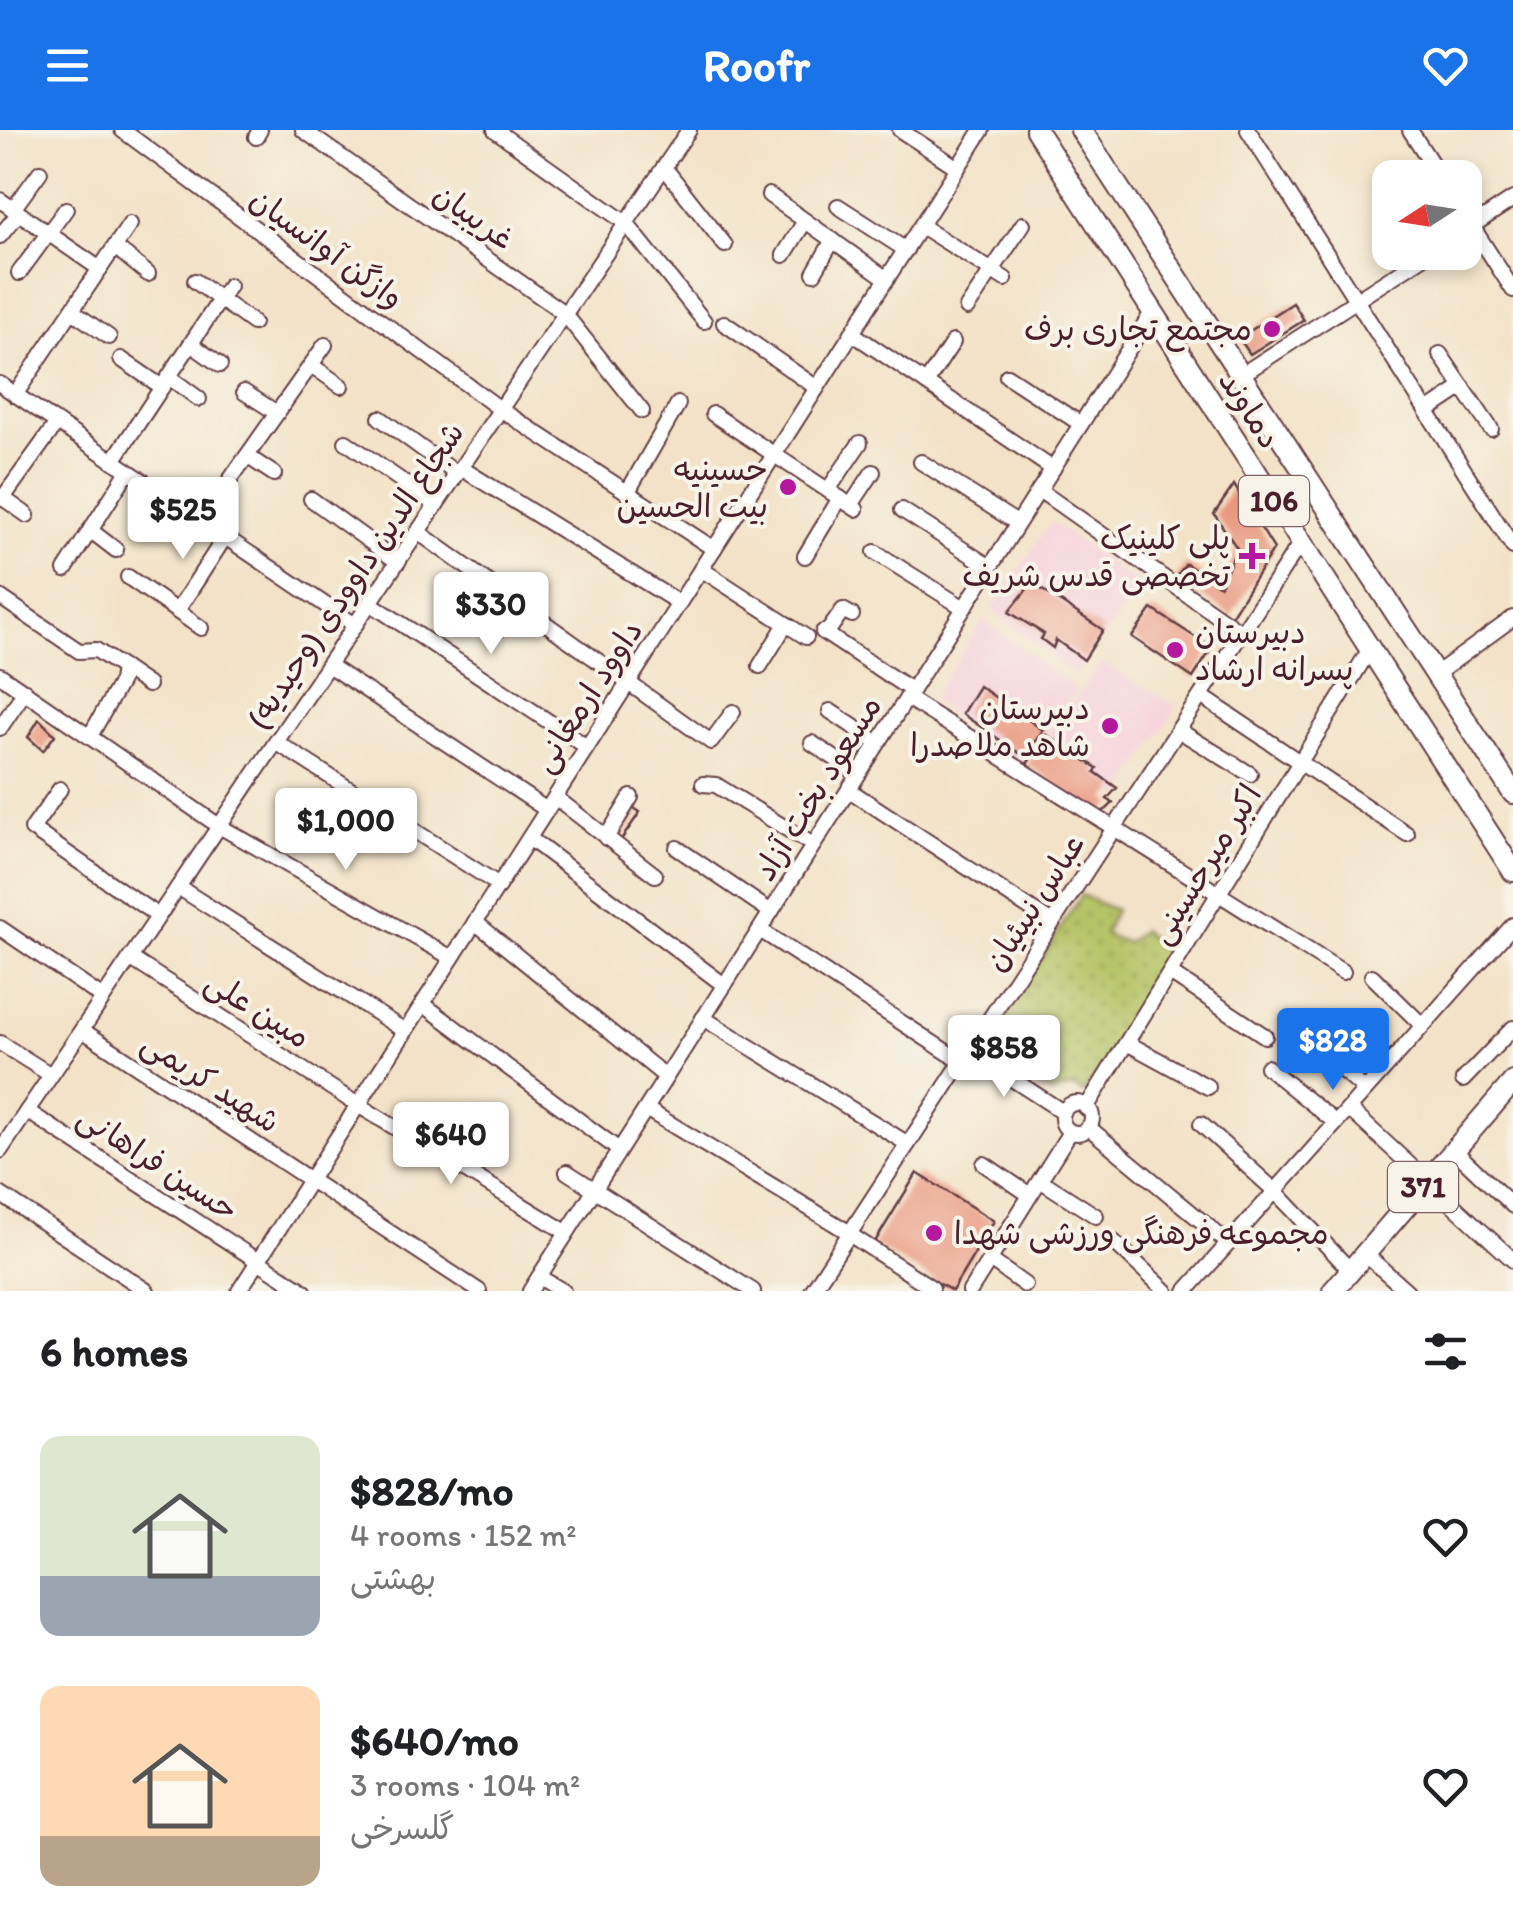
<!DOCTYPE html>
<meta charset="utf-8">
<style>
:root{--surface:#fff;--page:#f2f2f2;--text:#202124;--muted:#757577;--accent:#1a73e8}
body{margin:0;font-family:Itim,"Playpen Sans Arabic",sans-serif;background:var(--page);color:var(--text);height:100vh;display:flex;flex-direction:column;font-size:38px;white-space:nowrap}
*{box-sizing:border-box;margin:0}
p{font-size:32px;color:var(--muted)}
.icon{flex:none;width:55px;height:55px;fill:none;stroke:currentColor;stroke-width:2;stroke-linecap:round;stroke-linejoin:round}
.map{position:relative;height:1161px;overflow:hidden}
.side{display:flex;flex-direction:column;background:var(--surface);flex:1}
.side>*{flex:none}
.needle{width:65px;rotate:258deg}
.buttons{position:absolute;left:1372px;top:30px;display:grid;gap:20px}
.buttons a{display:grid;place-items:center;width:110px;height:110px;border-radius:20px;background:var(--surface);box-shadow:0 5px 15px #0003;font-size:50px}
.price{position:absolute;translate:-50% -85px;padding:0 22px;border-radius:10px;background:#fff;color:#222;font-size:32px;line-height:65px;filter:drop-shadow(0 2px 5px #0008)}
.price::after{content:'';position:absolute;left:50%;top:60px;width:30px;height:22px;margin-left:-15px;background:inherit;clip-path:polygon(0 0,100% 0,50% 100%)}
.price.active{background:var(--accent);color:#fff}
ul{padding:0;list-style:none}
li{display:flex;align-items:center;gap:30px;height:250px;padding:0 40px}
li span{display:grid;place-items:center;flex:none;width:280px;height:200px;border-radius:20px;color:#555}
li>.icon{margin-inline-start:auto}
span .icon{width:120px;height:120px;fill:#fffc;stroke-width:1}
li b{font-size:42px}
h2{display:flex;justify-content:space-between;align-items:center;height:120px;padding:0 40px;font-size:42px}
header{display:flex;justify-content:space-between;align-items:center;height:130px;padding:0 40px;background:var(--accent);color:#fff;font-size:45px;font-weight:700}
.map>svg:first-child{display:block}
.built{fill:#f6cfd9}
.grass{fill:url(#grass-dots);stroke:#807249;stroke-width:2.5}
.building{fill:#e9957d}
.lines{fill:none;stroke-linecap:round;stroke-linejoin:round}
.minor-casing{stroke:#633c42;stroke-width:18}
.primary-casing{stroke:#633c42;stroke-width:24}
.minor{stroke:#fff;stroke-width:14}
.primary{stroke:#fff;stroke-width:20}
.poi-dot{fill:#b5179e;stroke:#f7f3e8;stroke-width:4}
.labels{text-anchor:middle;stroke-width:8;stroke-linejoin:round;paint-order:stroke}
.shield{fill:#f7f3e8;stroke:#7e5f64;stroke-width:2.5}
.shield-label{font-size:30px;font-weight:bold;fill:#4a1f2b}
.street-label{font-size:32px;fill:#4a1f2b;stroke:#f7f3e8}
.poi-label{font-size:32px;fill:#4a1f2b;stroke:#f7f3e8;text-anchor:end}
</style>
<header><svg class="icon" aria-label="menu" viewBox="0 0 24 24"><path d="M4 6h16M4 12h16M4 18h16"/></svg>Roofr<svg class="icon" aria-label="heart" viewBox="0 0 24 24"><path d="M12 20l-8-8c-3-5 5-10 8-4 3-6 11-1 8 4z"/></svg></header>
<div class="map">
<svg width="1513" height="1161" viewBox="0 0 1513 1161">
<defs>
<pattern id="grass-dots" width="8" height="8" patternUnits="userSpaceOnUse" patternTransform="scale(2.5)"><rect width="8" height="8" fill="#b6c467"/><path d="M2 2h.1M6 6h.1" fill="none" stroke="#9ea85a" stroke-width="1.8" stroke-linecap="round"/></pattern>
</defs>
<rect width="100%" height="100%" fill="#f7f3e8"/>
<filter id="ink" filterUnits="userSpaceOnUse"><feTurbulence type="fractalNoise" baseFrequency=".01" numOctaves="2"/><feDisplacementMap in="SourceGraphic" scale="20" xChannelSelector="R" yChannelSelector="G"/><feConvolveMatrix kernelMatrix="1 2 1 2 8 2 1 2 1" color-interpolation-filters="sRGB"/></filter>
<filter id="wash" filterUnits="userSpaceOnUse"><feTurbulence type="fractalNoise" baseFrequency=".0048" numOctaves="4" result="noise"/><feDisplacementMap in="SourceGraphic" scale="40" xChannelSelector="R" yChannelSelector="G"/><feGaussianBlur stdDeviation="2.25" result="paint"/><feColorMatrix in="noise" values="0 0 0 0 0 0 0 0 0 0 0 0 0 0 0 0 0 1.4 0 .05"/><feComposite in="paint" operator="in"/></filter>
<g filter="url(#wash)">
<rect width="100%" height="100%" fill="#f3e2c7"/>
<!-- built -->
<g class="built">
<path d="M1051,392L1140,455L1076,545L992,480Z"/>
<path d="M983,490L1077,560L1021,638L931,570Z"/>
<path d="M1102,533L1177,577L1119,667L1042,614Z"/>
</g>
<!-- grass -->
<path class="grass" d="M1081,765L1115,780L1104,804L1127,813L1142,800L1167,825L1121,911L1083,963L1074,957L1050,963L987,917Z"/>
<g id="blocks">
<!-- building -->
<g class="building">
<path d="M1293,173L1304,190L1250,224L1239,208Z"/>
<path d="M1234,355L1274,419L1231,486L1175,448L1186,434L1220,456L1237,418L1214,384Z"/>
<path d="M1032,453L1103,500L1084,530L1056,510L1053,518L1041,509L1044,504L1009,482Z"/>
<path d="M1152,479L1212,518L1193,548L1132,507Z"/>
<path d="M979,556L1043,600L1025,627L962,584Z"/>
<path d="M39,589L55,605L43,621L28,607Z"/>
<path d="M1046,605L1097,638L1095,642L1117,658L1107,669L1113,673L1107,679L1097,684L1027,634Z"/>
<path d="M631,676L640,682L621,710L611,703Z"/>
<path d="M917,1043L994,1091L952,1161L873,1115Z"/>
</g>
</g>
</g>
<g filter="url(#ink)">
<use href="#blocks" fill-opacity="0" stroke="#633c42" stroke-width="2.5"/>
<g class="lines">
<!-- minor casing -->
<g class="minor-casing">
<g id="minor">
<path d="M122,0L500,279L714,419"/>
<path d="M303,0L564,183L642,281"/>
<path d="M495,0L626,93L704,191"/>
<path d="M900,0L958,38"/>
<path d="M1248,0L1513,417"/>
<path d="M1410,0L1441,48"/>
<path d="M256,7L260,0"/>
<path d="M664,37L725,115"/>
<path d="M769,65L887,149"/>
<path d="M0,70L100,139"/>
<path d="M838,76L906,120"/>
<path d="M13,79L40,42"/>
<path d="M1465,85L1513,160"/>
<path d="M921,96L1005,149"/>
<path d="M1466,100L1513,69"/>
<path d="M0,106L18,84"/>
<path d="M115,117L148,144"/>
<path d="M784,125L805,91"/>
<path d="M19,143L66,79"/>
<path d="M814,143L833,110"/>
<path d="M195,151L253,193"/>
<path d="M967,178L1023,94"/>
<path d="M72,181L109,207"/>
<path d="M724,193L817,258"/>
<path d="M852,203L1053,339"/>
<path d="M191,214L220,235"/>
<path d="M1440,224L1491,299"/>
<path d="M121,229L162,257"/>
<path d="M311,235L341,256"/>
<path d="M1241,245L1431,122"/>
<path d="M1007,246L1081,294"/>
<path d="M169,247L199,269"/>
<path d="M926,253L953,212"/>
<path d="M0,254L355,495"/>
<path d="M244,262L277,283"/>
<path d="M15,265L130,94"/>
<path d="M1427,281L1463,257"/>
<path d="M713,284L856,379"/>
<path d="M380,288L457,344"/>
<path d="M346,312L436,375"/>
<path d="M247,326L274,344"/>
<path d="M113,331L229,156"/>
<path d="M921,332L1017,393"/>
<path d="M461,338L679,473"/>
<path d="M828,360L860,313"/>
<path d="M1039,360L1242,503"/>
<path d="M627,363L678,274"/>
<path d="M0,366L27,385"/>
<path d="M3,368L57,293"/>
<path d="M311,369L398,432"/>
<path d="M851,375L873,342"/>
<path d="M902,380L990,437"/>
<path d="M201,391L325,215"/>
<path d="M90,400L116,420"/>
<path d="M418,402L711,612L733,582"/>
<path d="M875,422L964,478"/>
<path d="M805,426L840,368"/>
<path d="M701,439L806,507"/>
<path d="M65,440L128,341"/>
<path d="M128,447L201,498"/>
<path d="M0,467L79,521L96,520L123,538L121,551L90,606"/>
<path d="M370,473L587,617"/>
<path d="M177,481L225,407"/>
<path d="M823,502L911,560"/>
<path d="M826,504L843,480L852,485"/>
<path d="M328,535L547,680"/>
<path d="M760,536L786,494"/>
<path d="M123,538L148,555"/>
<path d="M1436,544L1513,488"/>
<path d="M0,545L219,696L452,828"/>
<path d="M1201,566L1407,704"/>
<path d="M907,568L1343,842"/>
<path d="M830,581L878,613"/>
<path d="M0,598L25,561"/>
<path d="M1178,600L1250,644"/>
<path d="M276,612L499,755"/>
<path d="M812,613L858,644"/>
<path d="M703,654L716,655L813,715"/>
<path d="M60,659L32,699L158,786"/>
<path d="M849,660L1052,793"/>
<path d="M555,667L655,745"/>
<path d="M529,708L724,855"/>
<path d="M606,708L631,667"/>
<path d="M677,718L771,782"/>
<path d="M178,757L405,901"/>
<path d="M475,792L666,947"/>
<path d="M0,798L103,868"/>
<path d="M760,800L962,932"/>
<path d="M130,828L358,975L566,1102"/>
<path d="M1170,843L1265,906"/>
<path d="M1372,846L1423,896"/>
<path d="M423,874L619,1020"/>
<path d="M703,888L908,1014"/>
<path d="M82,900L479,1161"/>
<path d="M1301,905L1365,960"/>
<path d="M0,913L51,945"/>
<path d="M1127,913L1208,957"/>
<path d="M969,921L1063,982"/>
<path d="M1267,937L1336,993"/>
<path d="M1463,950L1513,898"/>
<circle cx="1077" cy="988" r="15"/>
<path d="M1086,978L1370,519"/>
<path d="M646,979L850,1103"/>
<path d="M1349,979L1513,1130"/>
<path d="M27,981L304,1161"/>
<path d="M1201,994L1275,1061L1351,1141"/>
<path d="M1088,997L1228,1113"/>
<path d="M1454,1020L1513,1076"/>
<path d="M0,1021L689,0"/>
<path d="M984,1034L1030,1065"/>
<path d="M567,1042L753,1161"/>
<path d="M1040,1050L1096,1086"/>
<path d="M0,1064L147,1161"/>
<path d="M849,1104L932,1158"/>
<path d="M1114,1112L1166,1161"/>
<path d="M1365,1124L1407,1161"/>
<path d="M990,1130L1025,1155"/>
<path d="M539,1147L563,1161"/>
<path d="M239,1161L982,0"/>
<path d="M530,1161L1151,184"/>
<path d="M812,1161L1301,412"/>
<path d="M970,1161L1070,1002"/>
<path d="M1186,1161L1513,795"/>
</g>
</g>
<!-- primary casing -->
<g class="primary-casing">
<g id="primary">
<path d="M1036,0L1513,741"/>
<path d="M1081,0L1513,663"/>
<path d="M1333,1161L1513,952"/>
</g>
</g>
<!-- minor -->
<use href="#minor" class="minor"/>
<!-- primary -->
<use href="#primary" class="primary"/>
</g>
</g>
<!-- markers -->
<g class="poi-dot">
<circle cx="1272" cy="199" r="10"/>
<circle cx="788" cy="357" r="10"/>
<path d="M1247 411h10v10h10v10h-10v10h-10v-10h-10v-10h10z"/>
<circle cx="1175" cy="520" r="10"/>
<circle cx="1110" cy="596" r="10"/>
<circle cx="934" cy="1103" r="10"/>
</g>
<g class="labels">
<!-- shield labels -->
<g class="shield">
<rect x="1239" y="346" width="70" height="50" rx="8"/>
<rect x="1388" y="1032" width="70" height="50" rx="8"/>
</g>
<g class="shield-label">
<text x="1274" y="381">106</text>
<text x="1423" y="1067">371</text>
</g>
<!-- street labels -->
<g class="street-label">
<text transform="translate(474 86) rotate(35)" y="11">غریبیان</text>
<text transform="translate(327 118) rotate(36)" y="11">وازگن آوانسیان</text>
<text transform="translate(1250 279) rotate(57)" y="11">دماوند</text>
<text transform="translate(355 445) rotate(-56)" y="11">شجاع الدین داوودی (وحیدیه)</text>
<text transform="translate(587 566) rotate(-57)" y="11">داوود ارمغانی</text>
<text transform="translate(817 658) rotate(-58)" y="11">مسعود بخت آزاد</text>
<text transform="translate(1205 734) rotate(-58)" y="11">اکبر میرحسینی</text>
<text transform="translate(1034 772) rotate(-57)" y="11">عباس نبیئیان</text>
<text transform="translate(258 879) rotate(32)" y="11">مبین علی</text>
<text transform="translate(211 952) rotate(33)" y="11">شهید کریمی</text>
<text transform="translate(158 1033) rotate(33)" y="11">حسین فراهانی</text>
</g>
<!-- poi labels -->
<g class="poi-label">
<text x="1252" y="210">مجتمع تجاری برف</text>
<text x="768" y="350">حسینیه<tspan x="768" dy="37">بیت الحسین</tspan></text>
<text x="1230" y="419">پلی کلینیک<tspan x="1230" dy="37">تخصصی قدس شریف</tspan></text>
<text x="1195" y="513" text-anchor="start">دبیرستان<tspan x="1195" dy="37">پسرانه ارشاد</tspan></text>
<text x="1090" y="589">دبیرستان<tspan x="1090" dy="37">شاهد ملاصدرا</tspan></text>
<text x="954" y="1114" text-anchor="start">مجموعه فرهنگی ورزشی شهدا</text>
</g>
</g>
</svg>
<div class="buttons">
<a><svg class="needle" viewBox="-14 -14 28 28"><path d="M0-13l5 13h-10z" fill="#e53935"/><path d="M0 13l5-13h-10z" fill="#757577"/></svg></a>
</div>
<b class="price" style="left:183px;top:432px">$525</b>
<b class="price" style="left:491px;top:527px">$330</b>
<b class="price" style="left:346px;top:743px">$1,000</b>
<b class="price active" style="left:1333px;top:963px">$828</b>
<b class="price" style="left:1004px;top:970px">$858</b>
<b class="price" style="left:451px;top:1057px">$640</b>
</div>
<section class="side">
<h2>6 homes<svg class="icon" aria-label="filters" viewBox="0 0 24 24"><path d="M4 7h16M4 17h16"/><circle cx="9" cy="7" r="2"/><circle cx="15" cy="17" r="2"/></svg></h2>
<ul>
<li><span style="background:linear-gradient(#dfe7d0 70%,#9aa5b1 0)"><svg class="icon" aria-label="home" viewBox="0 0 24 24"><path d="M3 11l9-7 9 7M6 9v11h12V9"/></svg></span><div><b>$828/mo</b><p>4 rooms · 152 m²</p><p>بهشتی</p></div><svg class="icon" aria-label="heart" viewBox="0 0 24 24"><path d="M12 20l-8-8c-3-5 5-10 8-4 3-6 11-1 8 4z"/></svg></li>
<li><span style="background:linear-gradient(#ffd9b3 75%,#b9a48a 0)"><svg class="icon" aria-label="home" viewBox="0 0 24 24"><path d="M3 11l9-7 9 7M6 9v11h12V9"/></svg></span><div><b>$640/mo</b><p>3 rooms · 104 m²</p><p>گلسرخی</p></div><svg class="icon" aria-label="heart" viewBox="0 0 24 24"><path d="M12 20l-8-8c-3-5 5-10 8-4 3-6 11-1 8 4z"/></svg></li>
</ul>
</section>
